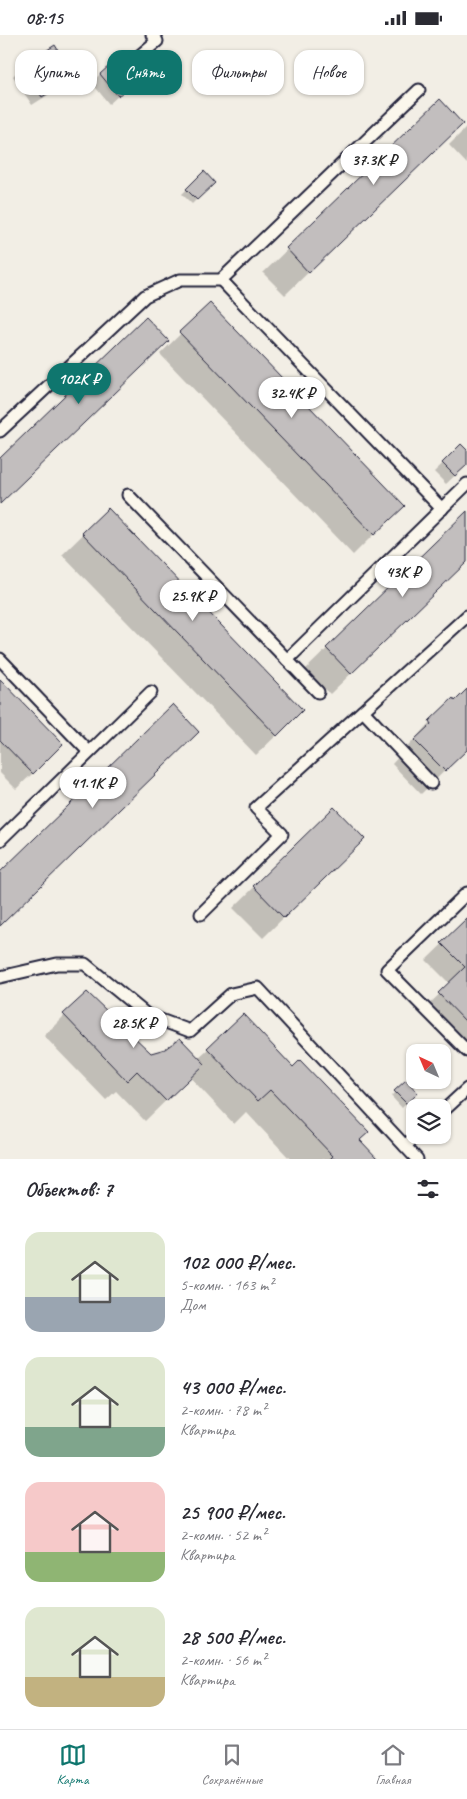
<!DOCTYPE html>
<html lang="ru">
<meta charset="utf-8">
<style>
:root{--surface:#fff;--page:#f7f7f7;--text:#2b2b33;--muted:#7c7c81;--line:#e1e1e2;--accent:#0f766e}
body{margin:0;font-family:Caveat,sans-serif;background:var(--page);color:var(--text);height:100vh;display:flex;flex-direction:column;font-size:19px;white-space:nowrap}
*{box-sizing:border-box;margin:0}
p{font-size:16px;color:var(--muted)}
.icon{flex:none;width:28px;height:28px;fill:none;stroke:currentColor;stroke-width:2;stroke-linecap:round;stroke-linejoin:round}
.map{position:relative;height:1124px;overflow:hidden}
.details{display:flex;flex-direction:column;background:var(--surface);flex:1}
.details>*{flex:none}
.banner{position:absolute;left:15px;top:15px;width:438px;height:45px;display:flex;gap:10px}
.needle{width:32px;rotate:316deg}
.fabs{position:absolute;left:406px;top:1009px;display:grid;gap:10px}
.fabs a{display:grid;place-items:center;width:45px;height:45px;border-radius:10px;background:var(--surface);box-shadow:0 1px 4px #0004;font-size:25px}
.price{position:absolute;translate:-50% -42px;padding:0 11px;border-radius:18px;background:#fff;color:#222;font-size:16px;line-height:32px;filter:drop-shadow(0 1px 2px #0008)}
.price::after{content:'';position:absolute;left:50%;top:30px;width:15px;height:11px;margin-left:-8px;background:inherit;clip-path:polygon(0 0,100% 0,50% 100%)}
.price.active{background:var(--accent);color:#fff}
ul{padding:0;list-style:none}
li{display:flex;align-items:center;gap:15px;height:125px;padding:0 25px}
li span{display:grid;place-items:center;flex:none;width:140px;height:100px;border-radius:15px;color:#555}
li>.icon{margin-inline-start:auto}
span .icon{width:60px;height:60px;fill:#fffc;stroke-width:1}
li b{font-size:21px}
h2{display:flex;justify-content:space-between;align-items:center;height:60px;padding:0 25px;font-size:21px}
.chip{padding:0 18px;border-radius:15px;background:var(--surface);box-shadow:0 1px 4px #0004;font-size:18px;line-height:45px}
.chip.active{background:var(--accent);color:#fff}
.status{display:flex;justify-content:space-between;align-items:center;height:35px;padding:0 25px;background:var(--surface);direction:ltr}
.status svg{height:14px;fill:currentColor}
.menu{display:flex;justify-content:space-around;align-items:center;height:70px;border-top:1px solid var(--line);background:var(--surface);font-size:14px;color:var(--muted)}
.menu a{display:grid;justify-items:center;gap:2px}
.menu .active{color:var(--accent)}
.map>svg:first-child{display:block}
.shadow{fill:#0003}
.building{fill:#c2bebe;stroke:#22223b}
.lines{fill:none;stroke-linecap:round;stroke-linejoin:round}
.lane-casing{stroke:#22223b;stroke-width:15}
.lane{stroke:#fbf7ec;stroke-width:11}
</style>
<div class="status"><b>08:15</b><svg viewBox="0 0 49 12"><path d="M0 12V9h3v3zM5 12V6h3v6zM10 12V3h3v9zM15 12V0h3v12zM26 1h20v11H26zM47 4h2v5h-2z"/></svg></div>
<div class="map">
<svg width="467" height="1124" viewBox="0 0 467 1124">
<rect width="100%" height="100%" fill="#f2eee5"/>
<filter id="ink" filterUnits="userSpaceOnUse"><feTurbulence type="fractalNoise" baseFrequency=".02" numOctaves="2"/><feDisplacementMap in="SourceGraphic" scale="10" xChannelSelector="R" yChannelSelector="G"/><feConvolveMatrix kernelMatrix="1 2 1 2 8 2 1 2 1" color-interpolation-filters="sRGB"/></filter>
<g filter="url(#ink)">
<!-- shadow -->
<g class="shadow">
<path d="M54,12L73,41L64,50L32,70L13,41L22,32Z"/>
<path d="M100,39L127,53L109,69L92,48Z"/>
<path d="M440,66L438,112L285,260L263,238Z"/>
<path d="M467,92V129L449,110Z"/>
<path d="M204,138L213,148L192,169L182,159Z"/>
<path d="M210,270L382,491L353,520L160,319Z"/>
<path d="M461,411L467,417V429L446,449L434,437Z"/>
<path d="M108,475L281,696L256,720L62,520Z"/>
<path d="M467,478V526L330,659L306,634Z"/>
<path d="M0,645L46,726L16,754L0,738Z"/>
<path d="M467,656V714L421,759L392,729L430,687Z"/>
<path d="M334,774L343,824L263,903L233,873Z"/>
<path d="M467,885V1009L423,975L450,949L426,925Z"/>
<path d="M87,958L151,1020L198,1023L208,1014L359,1105L377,1124H290L246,1077L234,1089L190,1042L145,1086L116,1056L106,1065L44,1001Z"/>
<path d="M406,1047L416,1058L402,1073L391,1061Z"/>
</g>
<!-- building -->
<g class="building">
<path d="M55,10L74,42L42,62L22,31Z"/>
<path d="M119,22L138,45L118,61L100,39Z"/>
<path d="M440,64L463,89L309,238L286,213Z"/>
<path d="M204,136L215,148L197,165L186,154Z"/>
<path d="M210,268L405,471L374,500L179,297Z"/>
<path d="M146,282L169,306L0,469V423Z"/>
<path d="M461,409L467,415V430L455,441L442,428Z"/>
<path d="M108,473L303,675L277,701L82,498Z"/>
<path d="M467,476V527L351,639L326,613Z"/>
<path d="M0,644L63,709L33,739L0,705Z"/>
<path d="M467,654V715L445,736L414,705L431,689L429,686L453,663L455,666Z"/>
<path d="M173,669L199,697L0,891V837Z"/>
<path d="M334,772L365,804L284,883L253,851Z"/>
<path d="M467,883V988L438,958L465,932L441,908Z"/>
<path d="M87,957L151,1018L165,1014L180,1003L205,1029L166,1066L137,1036L127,1046L63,979Z"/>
<path d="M243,979L293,1032L300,1025L369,1097L360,1105L378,1124H330L333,1121L270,1055L258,1066L207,1013Z"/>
<path d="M406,1045L418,1058L407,1069L394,1056Z"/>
</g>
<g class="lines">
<!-- lane casing -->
<g class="lane-casing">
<g id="lane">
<path d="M137,23L157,6L152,0"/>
<path d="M221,245L442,474"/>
<path d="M0,396L145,261L180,245H221L419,55"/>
<path d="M128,460L318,657"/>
<path d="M0,624L89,717"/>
<path d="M287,625L467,449"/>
<path d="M363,676L431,748"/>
<path d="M0,805L151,657"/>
<path d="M467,858L387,935L467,1016"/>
<path d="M201,879L282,799L256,773L467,581"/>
<path d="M0,942L57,929H85L147,980L190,996L231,959L258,953L417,1124"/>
<path d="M442,1077L467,1054"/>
<path d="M405,1111L417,1100"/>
</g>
</g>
<!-- lane -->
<use href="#lane" class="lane"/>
</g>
</g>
</svg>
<div class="fabs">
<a><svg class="needle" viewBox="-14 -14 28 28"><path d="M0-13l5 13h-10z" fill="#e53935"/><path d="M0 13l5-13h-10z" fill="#7c7c81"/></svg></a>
<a><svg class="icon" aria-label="layers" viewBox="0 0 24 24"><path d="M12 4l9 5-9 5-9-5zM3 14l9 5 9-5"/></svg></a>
</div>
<b class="price" style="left:374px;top:151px">37.3K ₽</b>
<b class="price active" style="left:79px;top:370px">102K ₽</b>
<b class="price" style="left:292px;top:384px">32.4K ₽</b>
<b class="price" style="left:403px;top:563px">43K ₽</b>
<b class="price" style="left:193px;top:587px">25.9K ₽</b>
<b class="price" style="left:93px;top:774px">41.1K ₽</b>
<b class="price" style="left:134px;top:1014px">28.5K ₽</b>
<div class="banner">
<a class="chip">Купить</a>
<a class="chip active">Снять</a>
<a class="chip">Фильтры</a>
<a class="chip">Новое</a>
</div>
</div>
<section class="details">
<h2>Объектов: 7<svg class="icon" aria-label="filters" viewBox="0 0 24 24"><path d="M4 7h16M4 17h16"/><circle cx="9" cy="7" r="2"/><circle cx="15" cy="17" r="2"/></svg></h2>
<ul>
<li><span style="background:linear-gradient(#dfe7d0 65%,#9aa5b1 0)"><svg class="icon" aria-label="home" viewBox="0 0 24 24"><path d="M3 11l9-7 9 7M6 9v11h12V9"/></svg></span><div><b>102 000 ₽/мес.</b><p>5-комн. · 163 m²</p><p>Дом</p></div></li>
<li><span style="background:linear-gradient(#dfe7d0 70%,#7fa58c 0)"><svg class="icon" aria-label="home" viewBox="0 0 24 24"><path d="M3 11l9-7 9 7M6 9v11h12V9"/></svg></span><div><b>43 000 ₽/мес.</b><p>2-комн. · 78 m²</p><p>Квартира</p></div></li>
<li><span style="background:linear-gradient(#f6c9c9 70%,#8fb573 0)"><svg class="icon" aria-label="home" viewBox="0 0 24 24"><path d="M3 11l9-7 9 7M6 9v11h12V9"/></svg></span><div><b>25 900 ₽/мес.</b><p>2-комн. · 52 m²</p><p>Квартира</p></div></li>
<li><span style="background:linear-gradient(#dfe7d0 70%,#c2b280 0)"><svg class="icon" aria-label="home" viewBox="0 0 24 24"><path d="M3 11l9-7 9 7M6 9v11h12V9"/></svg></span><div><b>28 500 ₽/мес.</b><p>2-комн. · 56 m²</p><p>Квартира</p></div></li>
</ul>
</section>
<nav class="menu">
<a class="active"><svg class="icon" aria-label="map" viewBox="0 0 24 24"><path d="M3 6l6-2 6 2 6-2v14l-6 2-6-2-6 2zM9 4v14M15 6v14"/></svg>Карта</a>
<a><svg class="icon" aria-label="saved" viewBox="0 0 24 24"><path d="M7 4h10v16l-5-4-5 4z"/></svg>Сохранённые</a>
<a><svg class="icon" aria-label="home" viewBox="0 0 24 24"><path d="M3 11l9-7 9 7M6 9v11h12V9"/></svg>Главная</a>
</nav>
